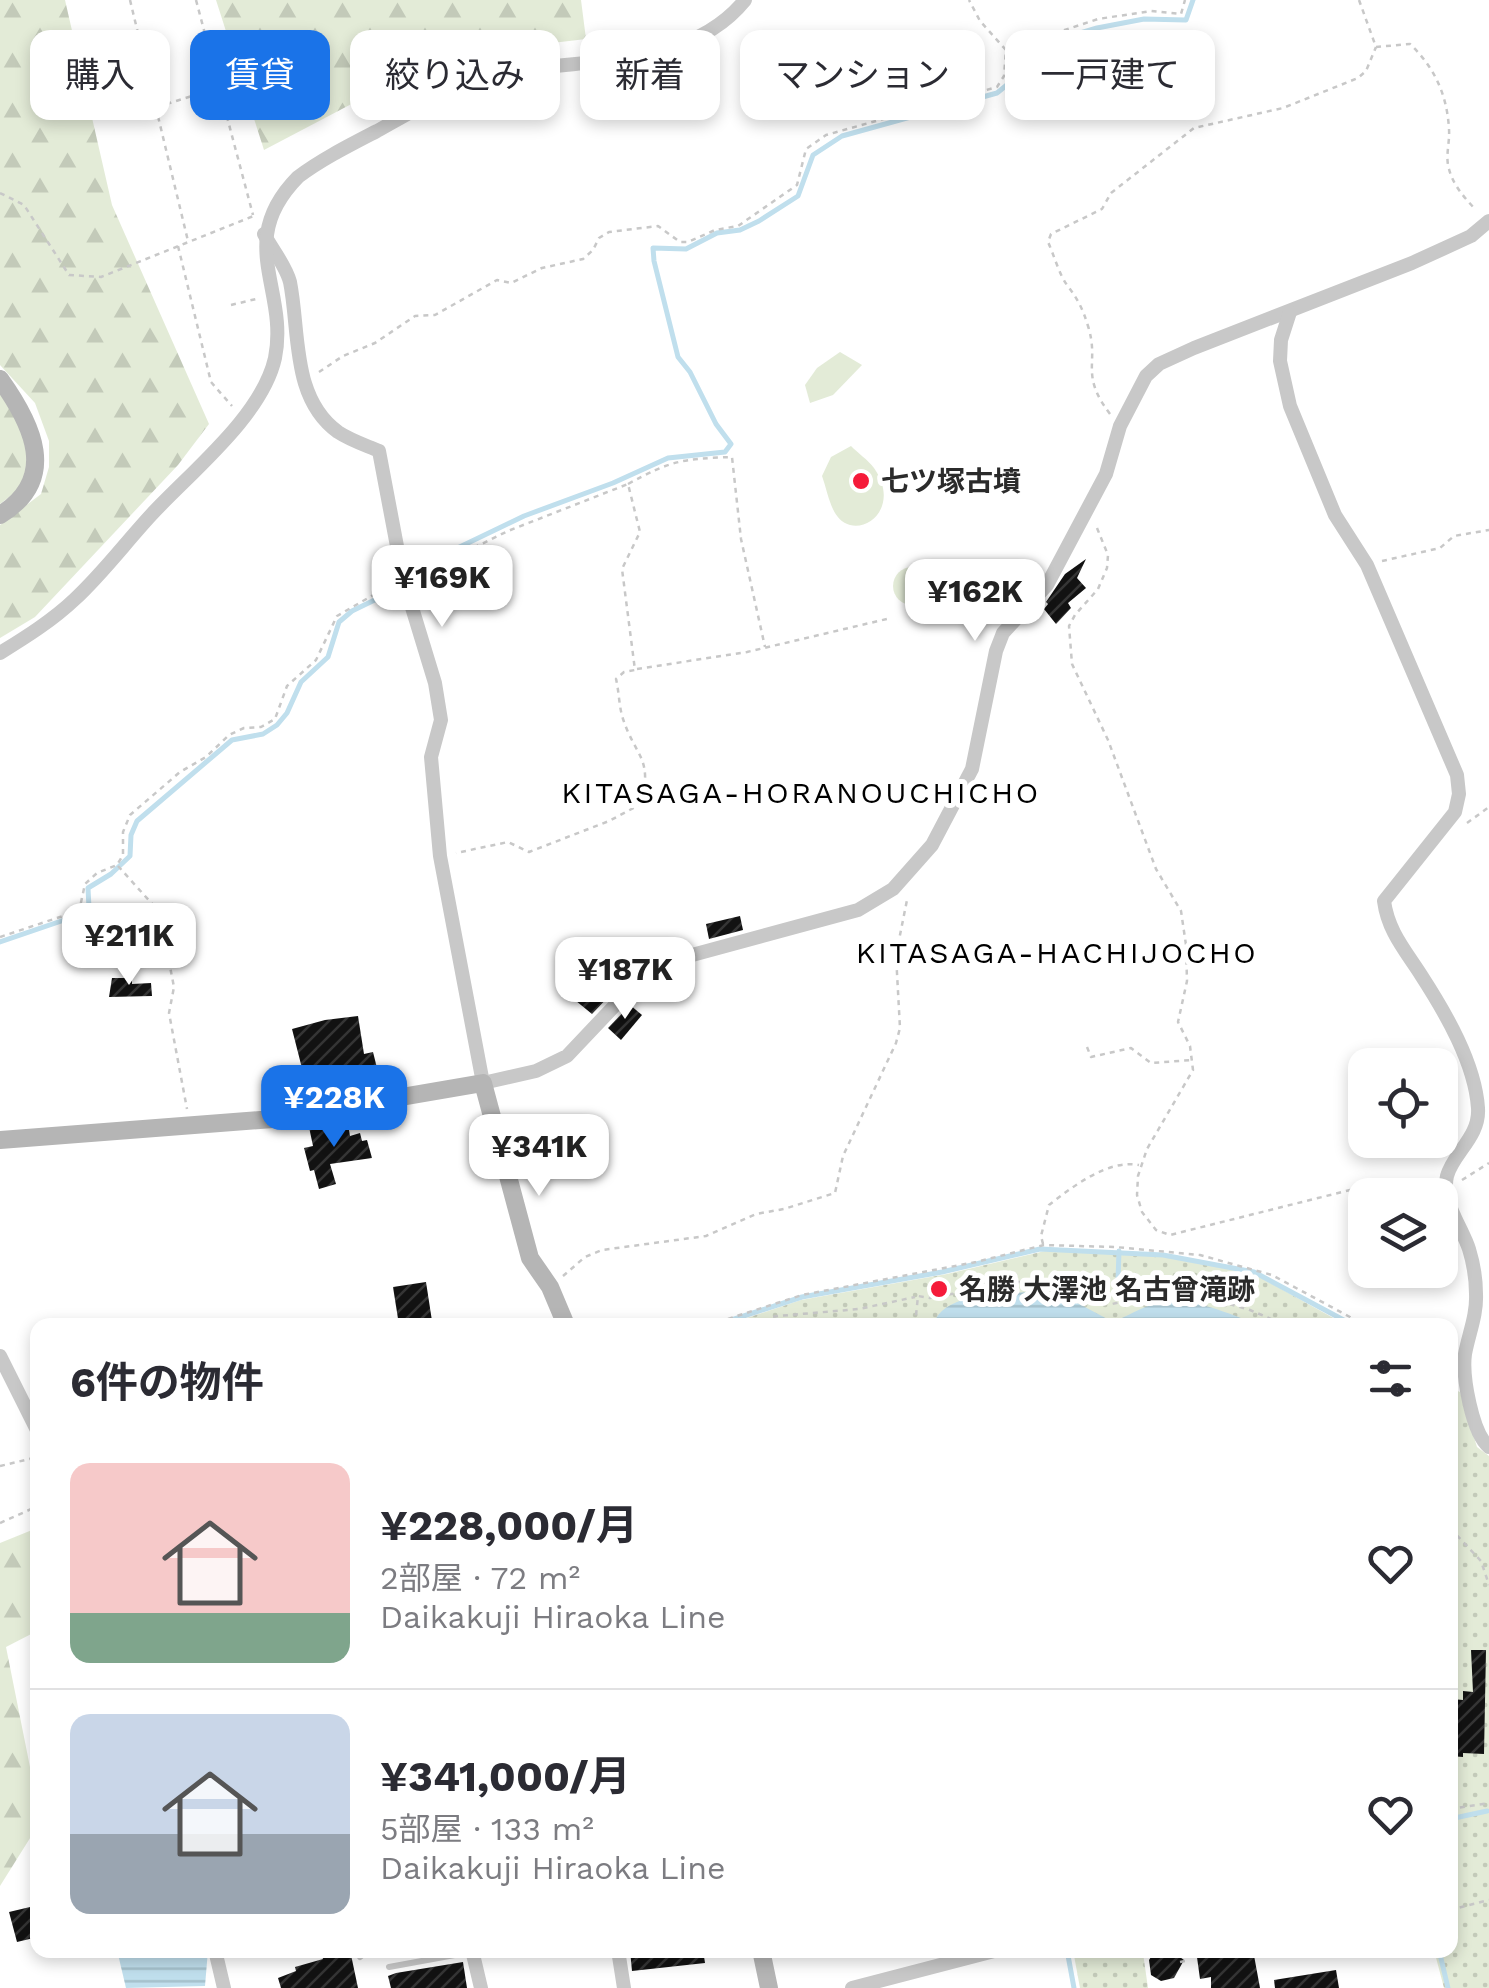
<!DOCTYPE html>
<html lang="ja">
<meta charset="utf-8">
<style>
:root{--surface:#fff;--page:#f7f7f7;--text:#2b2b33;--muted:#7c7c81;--line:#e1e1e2;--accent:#1a73e8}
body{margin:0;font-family:"Work Sans","Noto Sans JP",sans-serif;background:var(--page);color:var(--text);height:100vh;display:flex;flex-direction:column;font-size:38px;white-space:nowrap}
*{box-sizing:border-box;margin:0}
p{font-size:32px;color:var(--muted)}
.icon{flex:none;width:55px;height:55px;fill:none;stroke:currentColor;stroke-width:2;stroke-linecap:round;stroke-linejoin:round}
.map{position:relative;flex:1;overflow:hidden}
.panel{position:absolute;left:30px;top:1318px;width:1428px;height:640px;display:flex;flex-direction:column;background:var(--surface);border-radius:20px;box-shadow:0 5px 15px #0003}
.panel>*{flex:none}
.hud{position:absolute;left:30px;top:30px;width:1430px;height:90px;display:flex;gap:20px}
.fabs{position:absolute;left:1348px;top:1048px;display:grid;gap:20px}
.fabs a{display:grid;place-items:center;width:110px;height:110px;border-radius:20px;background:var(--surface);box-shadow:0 5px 15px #0003;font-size:50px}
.price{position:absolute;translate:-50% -85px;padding:0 22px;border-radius:20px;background:#fff;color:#222;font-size:32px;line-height:65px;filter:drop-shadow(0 2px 5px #0008)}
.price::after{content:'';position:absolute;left:50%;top:60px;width:30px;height:22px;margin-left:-15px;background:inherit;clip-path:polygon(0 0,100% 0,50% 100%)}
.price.active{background:var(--accent);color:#fff}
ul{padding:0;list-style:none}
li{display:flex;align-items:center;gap:30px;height:250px;padding:0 40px}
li+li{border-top:2px solid var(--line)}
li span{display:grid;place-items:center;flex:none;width:280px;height:200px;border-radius:20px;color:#555}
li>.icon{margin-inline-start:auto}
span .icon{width:120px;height:120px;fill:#fffc;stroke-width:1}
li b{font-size:42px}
h2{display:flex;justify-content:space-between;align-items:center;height:120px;padding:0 40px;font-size:42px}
.pill{padding:0 35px;border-radius:20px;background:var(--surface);box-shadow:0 5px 15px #0003;font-size:35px;line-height:90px}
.pill.active{background:var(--accent);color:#fff}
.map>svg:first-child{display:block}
.grass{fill:#e3ebd7}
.forest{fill:url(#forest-firs)}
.garden{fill:url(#garden-dots)}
.water{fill:url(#water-rules)}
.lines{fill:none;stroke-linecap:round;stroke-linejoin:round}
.stream{stroke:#c0dfed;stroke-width:5}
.building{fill:url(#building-hatch)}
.path{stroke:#c8c8c8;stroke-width:2.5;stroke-dasharray:5 5;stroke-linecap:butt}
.service{stroke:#c8c8c8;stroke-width:6}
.minor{stroke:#c8c8c8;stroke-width:14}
.secondary{stroke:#b5b5b5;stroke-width:18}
.poi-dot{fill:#f51b3a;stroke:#fff;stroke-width:4}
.labels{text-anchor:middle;stroke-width:10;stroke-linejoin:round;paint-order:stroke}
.poi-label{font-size:28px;font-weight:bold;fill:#2b2b2b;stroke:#fff;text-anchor:start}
.neighbourhood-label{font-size:30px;letter-spacing:2.5px;fill:#000;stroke:#fff}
</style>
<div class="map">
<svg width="1489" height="1988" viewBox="0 0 1489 1988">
<defs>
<pattern id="forest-firs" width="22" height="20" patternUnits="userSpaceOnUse" patternTransform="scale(2.5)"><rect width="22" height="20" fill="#e3ebd7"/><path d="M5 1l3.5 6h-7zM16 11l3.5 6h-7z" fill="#c3cab9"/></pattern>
<pattern id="garden-dots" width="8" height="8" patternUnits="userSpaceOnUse" patternTransform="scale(2.5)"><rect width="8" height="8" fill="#e3ebd7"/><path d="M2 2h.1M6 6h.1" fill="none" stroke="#c3cab9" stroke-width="1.8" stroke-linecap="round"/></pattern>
<pattern id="water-rules" width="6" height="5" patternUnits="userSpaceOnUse" patternTransform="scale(2.5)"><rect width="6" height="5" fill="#c0dfed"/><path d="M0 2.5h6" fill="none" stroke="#a5c0cb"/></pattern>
<pattern id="building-hatch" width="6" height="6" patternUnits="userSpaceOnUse" patternTransform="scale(2.5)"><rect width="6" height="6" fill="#121212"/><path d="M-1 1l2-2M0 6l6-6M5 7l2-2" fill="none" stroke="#353535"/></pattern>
</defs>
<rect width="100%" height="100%" fill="#fff"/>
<!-- grass -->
<g class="grass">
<path d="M840,352L862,365L833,395L810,403L805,385L817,368Z"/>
<path d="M851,446C858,453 868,460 874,468C905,512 854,545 835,513C829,503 826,487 822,476L831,457Z"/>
</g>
<!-- forest -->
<g class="forest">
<path d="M0,0H65L112,205L209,424L178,465L35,617L0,638V525L41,494L49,467V441L35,403L0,365Z"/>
<path d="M216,0H581L586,39L502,49L380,89L264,150Z"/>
<path d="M0,393C22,420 31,451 25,485L0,504Z"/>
<circle cx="912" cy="586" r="19"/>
<path d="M37,1528V1631L6,1647L37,1802V1827L0,1886V1543Z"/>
</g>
<!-- garden -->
<g class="garden">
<path d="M1045,1251L1149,1254L1254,1274L1346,1325H726L801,1300L947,1274Z"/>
<path d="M1451,1388L1460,1392L1477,1447L1489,1456V1988H1444L1434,1950H1450Z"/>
<path d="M1073,1950L1100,1953L1139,1950L1143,1953L1148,1988H1080Z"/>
</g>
<!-- water -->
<g class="water">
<path d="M1026,1292L1068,1298L1113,1322C1128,1316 1141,1307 1158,1303C1189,1295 1229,1314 1259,1325H933C944,1292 997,1295 1026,1292Z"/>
<path d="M117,1950H208L205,1986L126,1988Z"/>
</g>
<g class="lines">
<!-- stream -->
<g class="stream">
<path d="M0,942L76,916L89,908L88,888L111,874L130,856L131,835L137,821L232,740L263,734L277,725L287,713L301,682L328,657L339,622L352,611L391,592L418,567L524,516L613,483L668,458L725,452L731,444L716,424L690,372L678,357L654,261L653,248L686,249L717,233L740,230L759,221L798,196L813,155L842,136L997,93L1008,84L1016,52L1097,28L1144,19L1186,20L1193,0"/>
<path d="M1118,1280L1119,1251"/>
<path d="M716,1325L802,1297L942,1272L1040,1249L1163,1255L1254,1272L1353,1325"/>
<path d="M1450,1819L1487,1811"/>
<path d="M1067,1950L1074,1988"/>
<path d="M1439,1950L1448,1988"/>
</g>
</g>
<!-- building -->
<g class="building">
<path d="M1086,559L1077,578L1086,588L1068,603L1071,608L1056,624L1044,609L1048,604L1046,602L1065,574Z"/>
<path d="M740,916L743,930L709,939L706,924Z"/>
<path d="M112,978H132V984L151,983L152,996L109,997Z"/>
<path d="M594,979L614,991L592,1014L570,996L583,981L588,985Z"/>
<path d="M630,1005L642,1015L621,1040L608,1028Z"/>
<path d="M358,1016L364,1054L373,1052L380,1080L320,1091L317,1078L305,1080L292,1029L325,1020Z"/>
<path d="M347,1119L350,1136L360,1133L362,1141L367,1140L372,1158L330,1164L336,1184L319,1189L314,1170L310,1171L304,1148L313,1146L309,1127Z"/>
<path d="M426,1282L432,1321L399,1325L393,1287Z"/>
<path d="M1471,1650H1486L1484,1754L1463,1753V1757L1450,1756L1452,1699L1463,1700V1691L1473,1692Z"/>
<path d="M30,1907L38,1937L17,1942L9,1912Z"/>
<path d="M320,1950H350L358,1988H281L278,1978L296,1971L295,1967L323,1959Z"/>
<path d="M630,1950H703L705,1963L632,1971Z"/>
<path d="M1170,1950L1184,1960L1174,1978L1161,1981L1151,1975L1149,1960L1155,1951Z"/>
<path d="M1196,1950H1253L1260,1988H1211V1977L1200,1979Z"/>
<path d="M463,1962L467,1988H391L388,1976L396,1973Z"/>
<path d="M1336,1970L1339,1988H1275L1274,1980Z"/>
</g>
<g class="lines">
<!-- path -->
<g class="path">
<path d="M130,0L188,241"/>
<path d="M196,0L253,215"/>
<path d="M1359,0L1376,47L1410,44C1435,68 1447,95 1449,129C1450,143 1445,156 1449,169C1453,185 1464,197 1475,209"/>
<path d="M1007,49L1098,19L1151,11L1181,14L1185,0"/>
<path d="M157,107L217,88"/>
<path d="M0,193L24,205L69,275L101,277L256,215"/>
<path d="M178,246L211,382L232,406"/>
<path d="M231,305L256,299"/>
<path d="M319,372L343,356L375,343L415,316L435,315L497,280L511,283L542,268L583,259L593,250L599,238L609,232L658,226L680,242H688L715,230L738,226L797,185L806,149L826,135L997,87L1004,76L1006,50L980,21L969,0"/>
<path d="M1110,414C1079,373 1100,364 1088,326C1083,309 1077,298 1067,285C1059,274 1054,255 1048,242L1051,234L1102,209L1111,193L1194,128L1283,108L1358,78L1366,71L1376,47"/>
<path d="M628,484C672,460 682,459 732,457L741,539L765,647"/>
<path d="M1097,528L1108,555L1107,568L1098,589L1075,615L1069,626L1072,664L1108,740L1156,869L1181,911L1186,945L1187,981L1178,1022L1190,1046L1193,1070L1147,1149L1138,1176L1137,1195L1142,1212L1156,1230L1170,1235L1350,1190L1430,1183"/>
<path d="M1382,561L1440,548L1454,536L1489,530"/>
<path d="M420,574L508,531L628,484L640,532L622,569L635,670L624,672L616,679C619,691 619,707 623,719C636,758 653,757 641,804L609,821L529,852L508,842L456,853"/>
<path d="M637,669L747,652L891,618"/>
<path d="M1467,823L1489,807"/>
<path d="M118,866L154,906L161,921L174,987L169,1013L187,1109"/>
<path d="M0,937L72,913L80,907L85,884L97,873L117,865L123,855V832L130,815L180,772L206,757L229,735L244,728L261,727L275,719L287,686L316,660L337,616L387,587"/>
<path d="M1087,1047L1091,1057L1131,1048L1151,1063L1192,1060"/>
<path d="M1462,1180L1489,1163"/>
<path d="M1043,1244L1041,1236L1049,1205C1072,1187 1108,1159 1139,1165"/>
<path d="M563,1276L585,1257L602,1250L706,1236L756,1214L784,1209L835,1193L843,1156L896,1043L900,1028L896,955L907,900"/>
<path d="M709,1325L802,1295L976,1262L1044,1245L1115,1247L1200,1255L1272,1275L1350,1317L1358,1325"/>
<path d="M768,1325L772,1317L778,1316L859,1309L915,1297"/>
<path d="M915,1325L918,1296L930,1298L1016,1282H1053L1075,1286L1112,1304L1165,1292L1192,1293L1250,1310L1285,1325"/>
<path d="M0,1466L38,1457"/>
<path d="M0,1523L38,1506"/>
<path d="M1450,1528L1481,1561L1489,1585"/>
<path d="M1450,1809L1489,1803"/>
<path d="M1450,1910L1489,1900"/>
<path d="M1307,1950V1951"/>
<path d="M1180,1962L1185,1961"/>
</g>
<!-- service -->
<g class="service">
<path d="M360,1957L368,1950"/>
<path d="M389,1967L471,1952"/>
</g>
<!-- minor -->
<g class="minor">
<path d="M264,234C272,249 286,266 290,282C300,332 291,398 338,432C350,440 365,445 379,451L403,578L435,683L441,720L431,757L440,856L483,1083L536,1071L567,1056L637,982L670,961L858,910L893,889L932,845L972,769L996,651L1003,633L1047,585L1106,474L1120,426L1146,376L1159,364L1194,348L1412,263L1471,236L1489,221"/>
<path d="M1290,312L1281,340L1280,361L1290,406L1335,515L1367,565L1457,775L1459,794L1455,812L1384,901C1388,931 1405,950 1421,975C1445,1012 1475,1063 1478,1108C1480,1137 1453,1153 1447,1176C1441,1201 1462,1227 1469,1249C1473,1262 1476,1280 1476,1294C1477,1315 1469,1333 1465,1354C1462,1376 1472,1433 1489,1447"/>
<path d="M0,653C26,637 53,620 75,599C103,573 126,542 152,514C191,472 262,416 275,358C289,289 234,242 298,177C322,159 350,145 377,131C411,112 442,93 480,80C562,53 683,77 745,0"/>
<path d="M0,1356L38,1432"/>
<path d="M215,1950L224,1988"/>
<path d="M472,1950L481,1988"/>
<path d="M618,1950L624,1988"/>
<path d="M852,1988L998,1950"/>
</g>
<!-- secondary -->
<g class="secondary">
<path d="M0,379C33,425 59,479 0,515"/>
<path d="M0,1140L273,1119L483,1083L530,1258L550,1287L566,1325"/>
<path d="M761,1950L769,1988"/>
</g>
</g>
<!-- markers -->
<g class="poi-dot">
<circle cx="861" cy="481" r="10"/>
<circle cx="939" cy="1289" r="10"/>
</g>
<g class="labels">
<!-- poi labels -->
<g class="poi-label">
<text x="881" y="491">七ツ塚古墳</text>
<text x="959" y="1299">名勝 大澤池 名古曾滝跡</text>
</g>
<!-- neighbourhood labels -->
<g class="neighbourhood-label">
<text x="801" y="803">KITASAGA-HORANOUCHICHO</text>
<text x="1057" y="963">KITASAGA-HACHIJOCHO</text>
</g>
</g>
</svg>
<div class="fabs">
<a><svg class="icon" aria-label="locate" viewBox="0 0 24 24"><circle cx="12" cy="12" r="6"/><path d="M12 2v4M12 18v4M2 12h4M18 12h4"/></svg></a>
<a><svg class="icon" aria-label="layers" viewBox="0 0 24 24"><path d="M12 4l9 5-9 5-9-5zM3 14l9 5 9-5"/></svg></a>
</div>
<b class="price" style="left:442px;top:630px">¥169K</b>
<b class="price" style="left:975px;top:644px">¥162K</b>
<b class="price" style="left:129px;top:988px">¥211K</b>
<b class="price" style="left:625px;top:1022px">¥187K</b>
<b class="price active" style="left:334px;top:1150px">¥228K</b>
<b class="price" style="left:539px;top:1199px">¥341K</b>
<div class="hud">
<a class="pill">購入</a>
<a class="pill active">賃貸</a>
<a class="pill">絞り込み</a>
<a class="pill">新着</a>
<a class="pill">マンション</a>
<a class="pill">一戸建て</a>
</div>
<section class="panel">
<h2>6件の物件<svg class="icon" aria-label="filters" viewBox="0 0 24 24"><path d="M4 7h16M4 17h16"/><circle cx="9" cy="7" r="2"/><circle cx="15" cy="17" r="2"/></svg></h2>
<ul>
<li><span style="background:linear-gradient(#f6c9c9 75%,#7fa58c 0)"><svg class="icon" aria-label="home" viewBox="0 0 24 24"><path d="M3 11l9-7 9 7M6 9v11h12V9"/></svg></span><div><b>¥228,000/月</b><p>2部屋 · 72 m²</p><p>Daikakuji Hiraoka Line</p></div><svg class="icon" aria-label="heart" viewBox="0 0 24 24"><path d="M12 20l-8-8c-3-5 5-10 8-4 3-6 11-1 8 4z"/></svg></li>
<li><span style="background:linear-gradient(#c9d6e8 60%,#9aa5b1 0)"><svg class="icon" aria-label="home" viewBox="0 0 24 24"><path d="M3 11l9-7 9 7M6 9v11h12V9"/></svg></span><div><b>¥341,000/月</b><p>5部屋 · 133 m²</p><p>Daikakuji Hiraoka Line</p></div><svg class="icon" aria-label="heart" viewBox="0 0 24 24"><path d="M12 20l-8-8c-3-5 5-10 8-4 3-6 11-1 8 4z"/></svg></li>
</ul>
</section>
</div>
